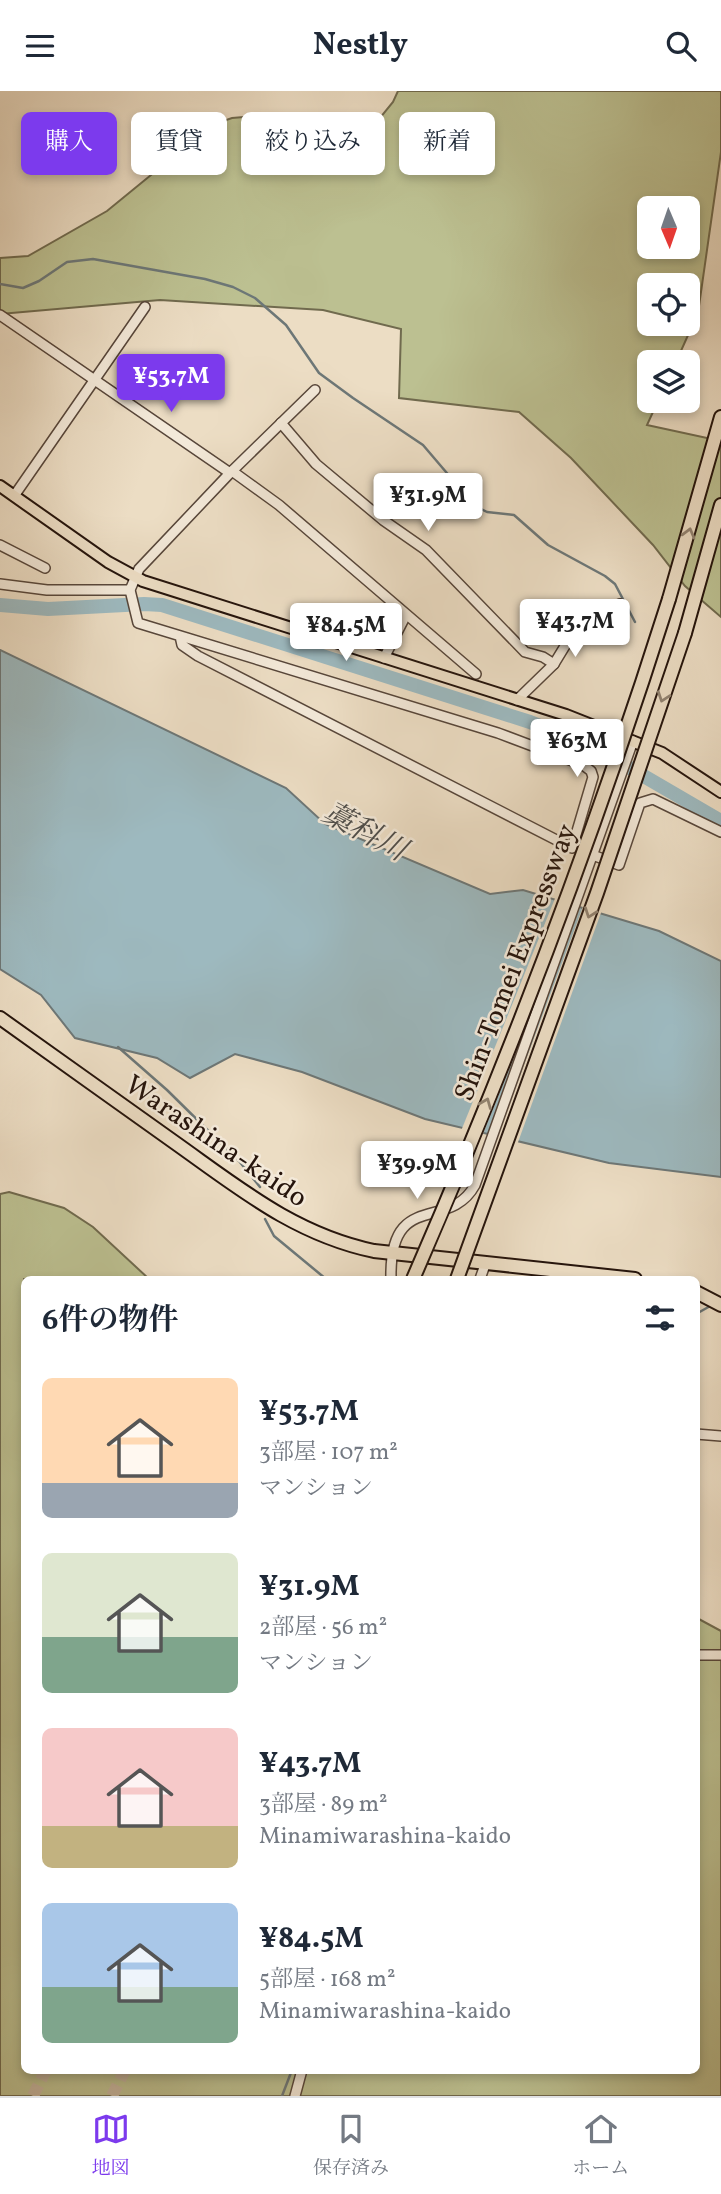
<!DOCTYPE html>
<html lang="ja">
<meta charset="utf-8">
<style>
:root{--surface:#fff;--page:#f2f2f3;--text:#1f2937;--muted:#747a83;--line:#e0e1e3;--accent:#7c3aed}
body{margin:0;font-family:Vollkorn,"Noto Serif JP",serif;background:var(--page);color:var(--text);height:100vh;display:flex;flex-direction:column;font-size:26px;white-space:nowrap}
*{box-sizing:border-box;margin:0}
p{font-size:23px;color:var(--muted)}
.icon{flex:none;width:38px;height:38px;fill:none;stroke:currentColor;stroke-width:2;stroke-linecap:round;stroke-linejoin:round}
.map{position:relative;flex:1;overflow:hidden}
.details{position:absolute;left:21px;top:1185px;width:679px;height:798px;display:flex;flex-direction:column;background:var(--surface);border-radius:10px;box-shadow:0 4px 10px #0003}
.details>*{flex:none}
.hud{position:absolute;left:21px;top:21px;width:679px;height:63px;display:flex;gap:14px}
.needle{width:46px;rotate:178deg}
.controls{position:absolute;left:637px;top:105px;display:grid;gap:14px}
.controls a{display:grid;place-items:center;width:63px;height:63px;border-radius:10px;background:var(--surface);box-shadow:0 4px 10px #0003;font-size:35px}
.price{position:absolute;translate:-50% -60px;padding:0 16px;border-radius:7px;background:#fff;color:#222;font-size:23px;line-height:46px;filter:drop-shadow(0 2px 4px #0008)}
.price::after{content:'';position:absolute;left:50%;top:42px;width:21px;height:16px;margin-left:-10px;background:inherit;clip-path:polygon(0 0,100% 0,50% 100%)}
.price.current{background:var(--accent);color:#fff}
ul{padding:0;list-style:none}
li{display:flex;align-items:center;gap:21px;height:175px;padding:0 21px}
li span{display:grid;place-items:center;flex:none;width:196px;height:140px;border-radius:10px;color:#555}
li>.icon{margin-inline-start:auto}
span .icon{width:84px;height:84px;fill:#fffc;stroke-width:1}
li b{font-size:30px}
h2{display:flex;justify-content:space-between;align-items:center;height:84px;padding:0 21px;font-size:30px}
.tag{padding:0 24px;border-radius:10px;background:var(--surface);box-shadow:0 4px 10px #0003;font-size:24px;line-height:63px}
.tag.current{background:var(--accent);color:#fff}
header{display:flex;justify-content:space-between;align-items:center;height:91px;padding:0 21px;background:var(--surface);font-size:32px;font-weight:700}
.dock{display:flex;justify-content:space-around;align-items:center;height:98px;border-top:2px solid var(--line);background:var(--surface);font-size:19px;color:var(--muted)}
.dock a{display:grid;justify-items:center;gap:4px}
.dock .current{color:var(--accent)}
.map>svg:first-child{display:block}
.green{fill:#bcc091;stroke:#706a4e;stroke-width:2;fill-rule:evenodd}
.water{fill:#9db9bf;stroke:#6d7777;stroke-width:2}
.pier{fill:#ecddc4}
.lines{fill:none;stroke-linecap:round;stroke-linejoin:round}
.stream{stroke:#6d7777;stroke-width:2.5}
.river{stroke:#9db9bf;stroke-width:14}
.highway-tunnel{stroke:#c4b59f;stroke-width:12;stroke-dasharray:12 6;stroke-linecap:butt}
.minor-casing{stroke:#57463a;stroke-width:12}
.major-casing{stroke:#25140c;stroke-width:14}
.highway-casing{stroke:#25140c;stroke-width:16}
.minor{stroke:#f3e9d9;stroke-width:9}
.major{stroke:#ecddc4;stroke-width:10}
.highway{stroke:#ecddc4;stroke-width:12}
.highway-bridge-casing{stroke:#25140c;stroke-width:16;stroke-linecap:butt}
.highway-bridge{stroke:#ecddc4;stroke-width:12}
.oneway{stroke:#928371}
.labels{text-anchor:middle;stroke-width:5;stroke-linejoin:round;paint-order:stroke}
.street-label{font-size:28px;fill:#25140c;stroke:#f3e9d9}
.water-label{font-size:30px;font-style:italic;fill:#4f4e4b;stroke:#f3e9d9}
</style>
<header><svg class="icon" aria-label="menu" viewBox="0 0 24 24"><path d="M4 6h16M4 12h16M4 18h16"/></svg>Nestly<svg class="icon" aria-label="search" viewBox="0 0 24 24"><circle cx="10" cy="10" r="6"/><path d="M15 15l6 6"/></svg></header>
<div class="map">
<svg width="721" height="2005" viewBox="0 0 721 2005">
<rect width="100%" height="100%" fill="#ecddc4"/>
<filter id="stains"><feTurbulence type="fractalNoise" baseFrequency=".00286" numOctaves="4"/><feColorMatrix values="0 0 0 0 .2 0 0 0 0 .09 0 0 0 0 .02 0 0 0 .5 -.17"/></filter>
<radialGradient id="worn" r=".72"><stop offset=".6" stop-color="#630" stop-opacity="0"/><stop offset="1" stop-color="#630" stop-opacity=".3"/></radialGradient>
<!-- green -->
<g class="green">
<path d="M398,0H721V61L698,222L676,271H649V310H658L647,334L721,350V526L685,495L653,454L571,367L519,321L399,307L401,238L323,219L160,209L0,223V167L28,165L107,120L184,57L200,38L232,27L280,23L327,36L359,35L380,27L393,11ZM649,117H688V156H649ZM649,194H688V233H649Z"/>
<path d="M9,1101L64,1117L93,1136L149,1188H24V1979H696L697,1527L721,1540V2005H0V1103Z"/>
</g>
<!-- water -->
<path class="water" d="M0,559L286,697L325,733L490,803L523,799L659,840L721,870V1086L609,1072L425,1028L302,981L235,963L190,987L157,967L75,947L41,904L0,878Z"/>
<!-- pier -->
<g class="pier">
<path d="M556,805L575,811L563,845L482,1045L461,1040Z"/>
<path d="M584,813L602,819L517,1054L496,1049Z"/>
</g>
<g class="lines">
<!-- stream -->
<g class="stream">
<path d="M0,193L23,197L39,190L67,171L93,168L205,188L233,196L255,207L286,234L319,282L353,307L423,354L475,415L487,421L514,424L548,454L605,485L615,493L635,531"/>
<path d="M118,956L167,999L239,1070L260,1096"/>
<path d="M265,1128L274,1145L326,1188"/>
<path d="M696,1223L712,1214"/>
<path d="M282,2005L292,1979"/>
</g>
<!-- river -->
<path class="river" d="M0,514L48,518L144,513L162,514L530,631L599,659L721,730"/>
<!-- highway-tunnel -->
<g class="highway-tunnel">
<path d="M33,2005L46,1979"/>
<path d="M112,2005L125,1979"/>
</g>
<!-- minor casing -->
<g class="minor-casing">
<g id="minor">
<path d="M0,224L230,382"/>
<path d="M281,332L316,373L383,429L426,459L525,561L543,566L554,573"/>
<path d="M232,380L279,414L476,583"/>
<path d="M14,405L145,216"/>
<path d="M0,454L45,477"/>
<path d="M0,493L47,499H130"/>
<path d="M180,545L182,554L198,565L572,757L593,686L591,680L583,674L498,642L138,532L130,499L139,478L230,382L315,299"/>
<path d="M384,567L406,524"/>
<path d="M517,609L554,573L568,550L620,513"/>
<path d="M590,763L619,774L640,712L653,708L721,741"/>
<path d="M391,1188C389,1097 449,1142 475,1094L633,650"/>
<path d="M480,1188L486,1171"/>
<path d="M696,1343L721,1345"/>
<path d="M696,1564H721"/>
<path d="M295,2005L302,1979"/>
</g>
</g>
<!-- major casing -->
<g class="major-casing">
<path id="major" d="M0,395L108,471L143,490L566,624L662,662L721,701"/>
</g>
<!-- highway casing -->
<g class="highway-casing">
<g id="highway">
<path d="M669,508L721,326"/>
<path d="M685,542L721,414"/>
<path d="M0,927C58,968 116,1010 174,1051C239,1097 294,1143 374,1160L635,1188"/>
<path d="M696,1201L721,1214"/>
</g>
</g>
<!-- minor -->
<use href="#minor" class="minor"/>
<!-- major -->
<use href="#major" class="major"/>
<!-- highway -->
<use href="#highway" class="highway"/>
<!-- highway-bridge casing -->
<g class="highway-bridge-casing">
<g id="highway-bridge">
<path d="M413,1188C510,966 596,739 669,508"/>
<path d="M457,1188L597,802L685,542"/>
</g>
</g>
<!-- highway-bridge -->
<use href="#highway-bridge" class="highway-bridge"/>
</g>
<!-- one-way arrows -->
<defs><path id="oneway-chevron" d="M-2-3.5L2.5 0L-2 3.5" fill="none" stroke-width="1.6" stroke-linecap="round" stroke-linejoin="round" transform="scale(1.75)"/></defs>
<g class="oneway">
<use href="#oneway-chevron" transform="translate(689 442) rotate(-75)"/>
<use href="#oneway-chevron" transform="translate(663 606) rotate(109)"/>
<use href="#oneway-chevron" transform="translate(590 822) rotate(110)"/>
<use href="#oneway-chevron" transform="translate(486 1012) rotate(-68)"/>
</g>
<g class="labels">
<!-- street labels -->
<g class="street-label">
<text transform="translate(514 871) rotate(-69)" y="10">Shin-Tomei Expressway</text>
<text transform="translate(217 1049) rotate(34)" y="10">Warashina-kaido</text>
</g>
<!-- water labels -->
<g class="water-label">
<text transform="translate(365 740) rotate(28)" y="10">藁科川</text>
</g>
</g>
<rect width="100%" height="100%" filter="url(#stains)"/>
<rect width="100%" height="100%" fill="url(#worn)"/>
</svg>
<div class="controls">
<a><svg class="needle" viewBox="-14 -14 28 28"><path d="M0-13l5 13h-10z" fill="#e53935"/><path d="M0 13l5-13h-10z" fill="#747a83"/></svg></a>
<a><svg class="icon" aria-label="locate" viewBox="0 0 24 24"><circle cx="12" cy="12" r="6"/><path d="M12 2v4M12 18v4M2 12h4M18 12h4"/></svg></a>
<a><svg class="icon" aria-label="layers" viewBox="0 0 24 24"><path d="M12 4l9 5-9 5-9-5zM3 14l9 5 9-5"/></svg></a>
</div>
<b class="price current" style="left:171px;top:323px">¥53.7M</b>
<b class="price" style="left:428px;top:442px">¥31.9M</b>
<b class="price" style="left:575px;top:568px">¥43.7M</b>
<b class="price" style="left:346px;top:572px">¥84.5M</b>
<b class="price" style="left:577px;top:688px">¥63M</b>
<b class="price" style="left:417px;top:1110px">¥39.9M</b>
<div class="hud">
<a class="tag current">購入</a>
<a class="tag">賃貸</a>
<a class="tag">絞り込み</a>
<a class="tag">新着</a>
</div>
<section class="details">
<h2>6件の物件<svg class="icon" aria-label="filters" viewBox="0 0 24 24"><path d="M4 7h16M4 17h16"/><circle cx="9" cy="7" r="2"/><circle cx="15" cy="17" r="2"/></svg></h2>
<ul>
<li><span style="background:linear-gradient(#ffd9b3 75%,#9aa5b1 0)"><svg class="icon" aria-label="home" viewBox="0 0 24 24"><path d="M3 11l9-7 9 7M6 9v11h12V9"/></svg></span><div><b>¥53.7M</b><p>3部屋 · 107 m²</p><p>マンション</p></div></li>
<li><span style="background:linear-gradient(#dfe7d0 60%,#7fa58c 0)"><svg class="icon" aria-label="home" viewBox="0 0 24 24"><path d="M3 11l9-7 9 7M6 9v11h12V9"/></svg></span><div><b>¥31.9M</b><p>2部屋 · 56 m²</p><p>マンション</p></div></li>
<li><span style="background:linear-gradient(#f6c9c9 70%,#c2b280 0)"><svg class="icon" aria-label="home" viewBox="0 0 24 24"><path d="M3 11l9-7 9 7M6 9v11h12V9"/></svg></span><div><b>¥43.7M</b><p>3部屋 · 89 m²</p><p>Minamiwarashina-kaido</p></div></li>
<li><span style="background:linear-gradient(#a9c7e8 60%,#7fa58c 0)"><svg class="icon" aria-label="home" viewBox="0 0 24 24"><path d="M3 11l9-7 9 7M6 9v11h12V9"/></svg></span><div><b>¥84.5M</b><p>5部屋 · 168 m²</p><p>Minamiwarashina-kaido</p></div></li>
</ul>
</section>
</div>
<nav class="dock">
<a class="current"><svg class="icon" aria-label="map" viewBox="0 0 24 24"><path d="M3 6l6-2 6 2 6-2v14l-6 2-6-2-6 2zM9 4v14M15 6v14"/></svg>地図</a>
<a><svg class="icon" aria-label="saved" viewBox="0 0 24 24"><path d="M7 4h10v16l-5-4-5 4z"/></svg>保存済み</a>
<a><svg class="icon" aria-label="home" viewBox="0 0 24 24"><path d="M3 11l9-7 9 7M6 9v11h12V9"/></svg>ホーム</a>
</nav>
